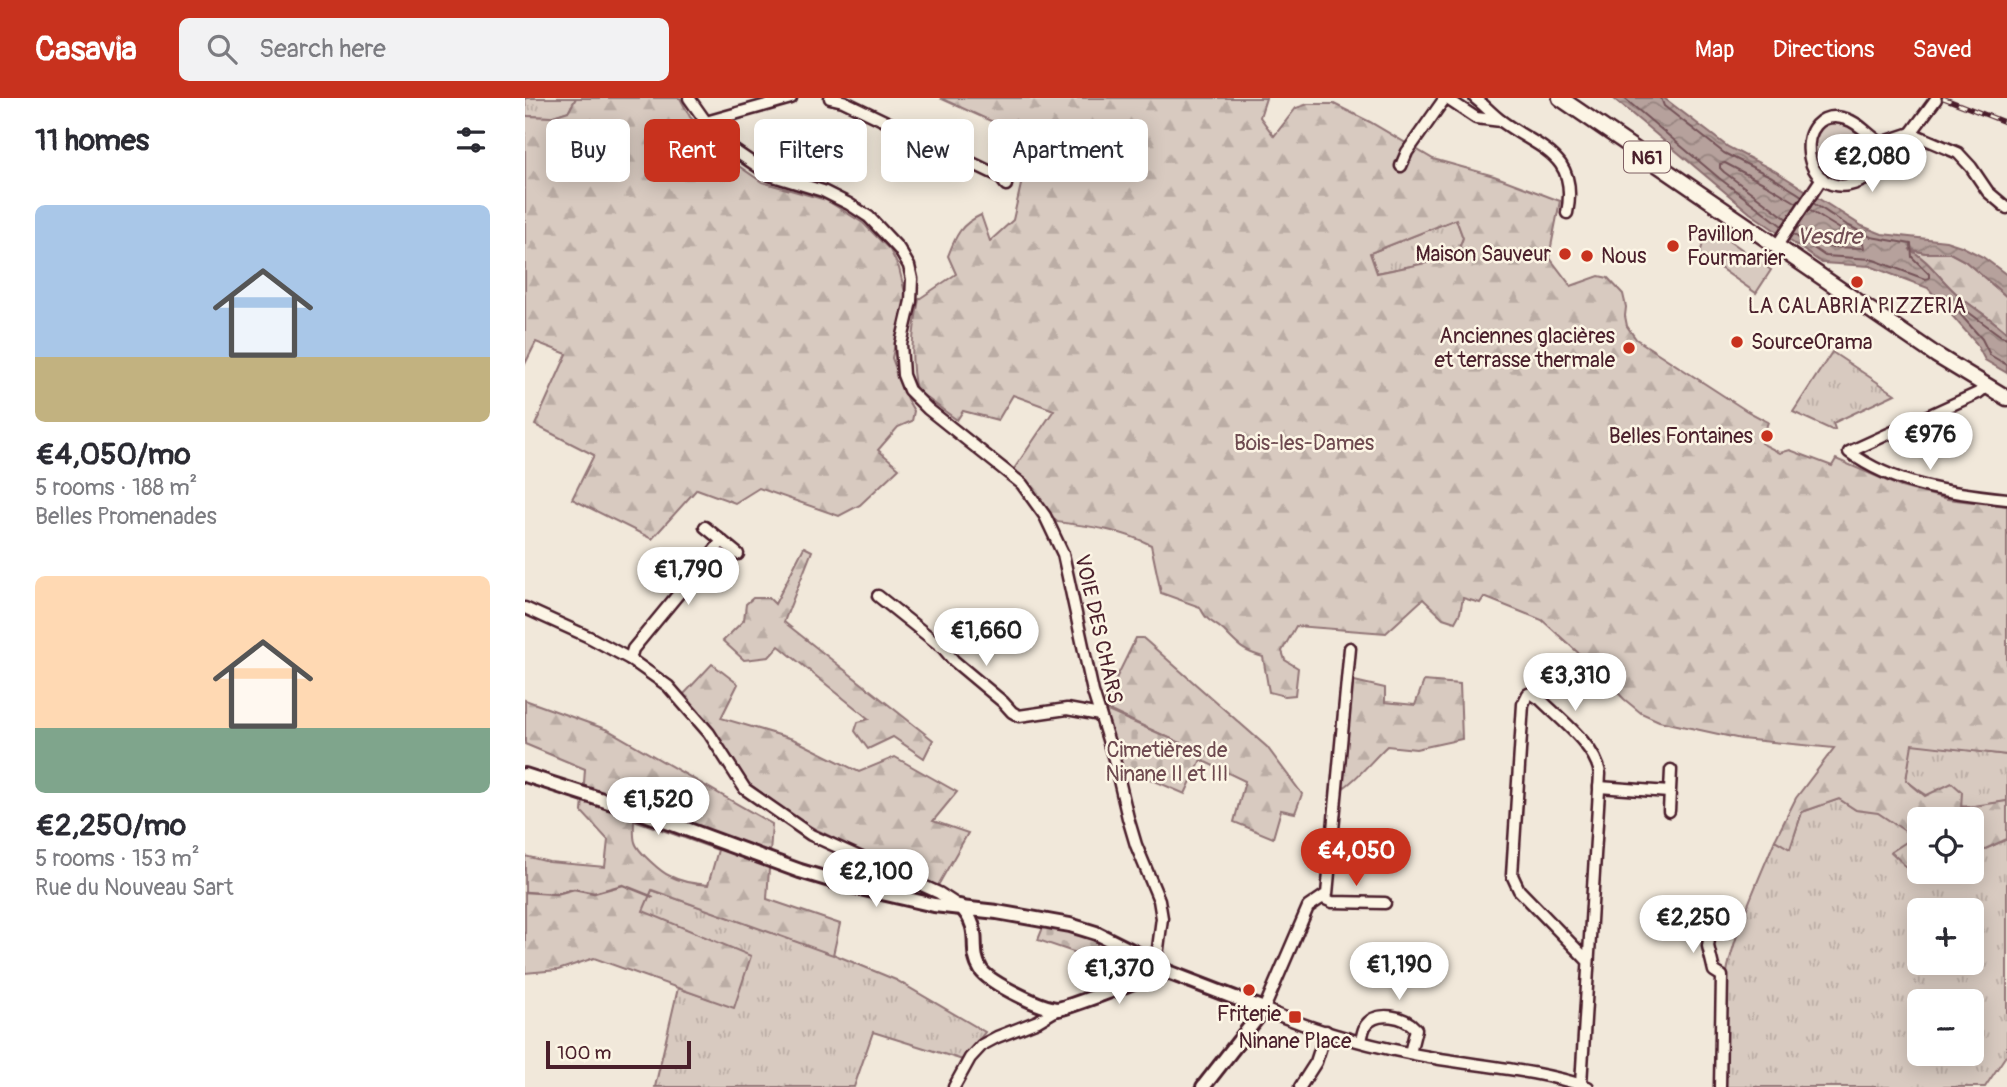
<!DOCTYPE html>
<meta charset="utf-8">
<style>
:root{--surface:#fff;--page:#f2f2f3;--text:#2b2b33;--muted:#7c7c81;--accent:#c8321e}
body{margin:0;font-family:Pangolin,sans-serif;background:var(--page);color:var(--text);height:100vh;display:flex;flex-direction:column;font-size:26px;white-space:nowrap}
*{box-sizing:border-box;margin:0}
p{font-size:23px;color:var(--muted)}
.icon{flex:none;width:38px;height:38px;fill:none;stroke:currentColor;stroke-width:2;stroke-linecap:round;stroke-linejoin:round}
.map{position:relative;flex:1;overflow:hidden}
.side{display:flex;flex-direction:column;background:var(--surface);width:525px}
.side>*{flex:none}
.hud{position:absolute;left:21px;top:21px;width:665px;height:63px;display:flex;gap:14px}
.fabs{position:absolute;left:1382px;top:709px;display:grid;gap:14px}
.fabs a{display:grid;place-items:center;width:77px;height:77px;border-radius:10px;background:var(--surface);box-shadow:0 4px 18px #0003;font-size:35px}
.scale{position:absolute;left:21px;bottom:18px;width:145px;box-sizing:border-box;padding-left:7px;border:4px solid #4a1f2b;border-top:0;font-size:19px;line-height:24px;white-space:nowrap;color:#4a1f2b;-webkit-text-stroke:5px #fcf5e5;paint-order:stroke}
.price{position:absolute;translate:-50% -60px;padding:0 16px;border-radius:24px;background:#fff;color:#222;font-size:23px;line-height:46px;filter:drop-shadow(0 2px 4px #0008)}
.price::after{content:'';position:absolute;left:50%;top:42px;width:21px;height:16px;margin-left:-10px;background:inherit;clip-path:polygon(0 0,100% 0,50% 100%)}
.price.current{background:var(--accent);color:#fff}
ul{padding:0;list-style:none}
li{display:grid;align-content:center;gap:14px;height:371px;padding:0 35px}
li span{display:grid;place-items:center;height:217px;border-radius:10px;color:#555}
li>.icon{margin-inline-start:auto}
span .icon{width:126px;height:126px;fill:#fffc;stroke-width:1}
li b{font-size:30px}
h2{display:flex;justify-content:space-between;align-items:center;height:84px;padding:0 35px;font-size:30px}
.tag{padding:0 24px;border-radius:10px;background:var(--surface);box-shadow:0 4px 18px #0003;font-size:24px;line-height:63px}
.tag.current{background:var(--accent);color:#fff}
header{display:flex;align-items:center;gap:42px;box-sizing:border-box;height:98px;padding:0 35px;background:var(--accent);color:#fff}
header strong{font-size:33px}
nav{display:flex;gap:38px;margin-inline-start:auto;font-size:24px}
.search{width:490px;height:63px;background:var(--page);display:flex;align-items:center;gap:18px;box-sizing:border-box;padding:0 24px;border-radius:10px;color:var(--muted);font-size:26px}
main{display:flex;flex:1;min-height:0}
.map>svg:first-child{display:block}
.grass{fill:url(#grass-tufts);stroke:#917476;stroke-width:2;fill-rule:evenodd}
.forest{fill:url(#forest-firs);stroke:#917476;stroke-width:2;fill-rule:evenodd}
.cemetery{fill:url(#cemetery-stones);stroke:#917476;stroke-width:2}
.park{fill:#d8cac0;stroke:#917476;stroke-width:2}
.water{fill:url(#water-waves);stroke:#8b6d6f;stroke-width:2}
.lines{fill:none;stroke-linecap:round;stroke-linejoin:round}
.shore{stroke:#755358;stroke-width:2}
.stream{stroke:#8b6d6f;stroke-width:2.5}
.street-casing{stroke:#4a1f2b;stroke-width:15}
.secondary-casing{stroke:#4a1f2b;stroke-width:18}
.primary-casing{stroke:#4a1f2b;stroke-width:19}
.street{stroke:#fcf5e5;stroke-width:10}
.secondary{stroke:#fcf5e5;stroke-width:12}
.primary{stroke:#fcf5e5;stroke-width:14}
.rail-casing{stroke:#4a1f2b;stroke-width:5}
.rail{stroke:#fcf5e5;stroke-width:2.5;stroke-dasharray:8;stroke-linecap:butt}
.poi-dot{fill:#c8321e;stroke:#fcf5e5;stroke-width:2.5}
.labels{text-anchor:middle;stroke-width:5;stroke-linejoin:round;paint-order:stroke}
.shield{fill:#fcf5e5;stroke:#7f5f63;stroke-width:2}
.shield-label{font-size:19px;font-weight:bold;fill:#4a1f2b}
.poi-label{font-size:21px;fill:#4a1f2b;stroke:#fcf5e5;text-anchor:start}
.park-label{font-size:21px;fill:#6e4a50;stroke:#fcf5e5}
.street-label{font-size:21px;fill:#4a1f2b;stroke:#fcf5e5}
.water-label{font-size:23px;font-style:italic;fill:#704c53;stroke:#fcf5e5}
</style>
<header>
<strong>Casavia</strong>
<div class="search"><svg class="icon" aria-label="search" viewBox="0 0 24 24"><circle cx="10" cy="10" r="6"/><path d="M15 15l6 6"/></svg>Search here</div>
<nav><a>Map</a><a>Directions</a><a>Saved</a></nav>
</header>
<main>
<section class="side">
<h2>11 homes<svg class="icon" aria-label="filters" viewBox="0 0 24 24"><path d="M4 7h16M4 17h16"/><circle cx="9" cy="7" r="2"/><circle cx="15" cy="17" r="2"/></svg></h2>
<ul>
<li><span style="background:linear-gradient(#a9c7e8 70%,#c2b280 0)"><svg class="icon" aria-label="home" viewBox="0 0 24 24"><path d="M3 11l9-7 9 7M6 9v11h12V9"/></svg></span><div><b>€4,050/mo</b><p>5 rooms · 188 m²</p><p>Belles Promenades</p></div></li>
<li><span style="background:linear-gradient(#ffd9b3 70%,#7fa58c 0)"><svg class="icon" aria-label="home" viewBox="0 0 24 24"><path d="M3 11l9-7 9 7M6 9v11h12V9"/></svg></span><div><b>€2,250/mo</b><p>5 rooms · 153 m²</p><p>Rue du Nouveau Sart</p></div></li>
</ul>
</section>
<div class="map">
<svg width="1482" height="989" viewBox="0 0 1482 989">
<defs>
<pattern id="grass-tufts" width="24" height="20" patternUnits="userSpaceOnUse" patternTransform="scale(1.75)"><rect width="24" height="20" fill="#d8cac0"/><path d="M3 7l-1-3M5 7V3M7 7l1-3M15 17l-1-3M17 17v-4M19 17l1-3" fill="none" stroke="#bbada5"/></pattern>
<pattern id="forest-firs" width="22" height="20" patternUnits="userSpaceOnUse" patternTransform="scale(1.75)"><rect width="22" height="20" fill="#d8cac0"/><path d="M5 1l3.5 6h-7zM16 11l3.5 6h-7z" fill="#bbada5"/></pattern>
<pattern id="cemetery-stones" width="16" height="16" patternUnits="userSpaceOnUse" patternTransform="scale(1.75)"><rect width="16" height="16" fill="#d8cac0"/><path d="M2 7V4a2 2 0 0 1 4 0v3zM10 15v-3a2 2 0 0 1 4 0v3z" fill="#bbada5"/></pattern>
<pattern id="water-waves" width="16" height="10" patternUnits="userSpaceOnUse" patternTransform="scale(1.75)"><rect width="16" height="10" fill="#b6a19c"/><path d="M0 5q4-4 8 0t8 0" fill="none" stroke="#96837f"/></pattern>
</defs>
<rect width="100%" height="100%" fill="#f1e8da"/>
<filter id="ink" filterUnits="userSpaceOnUse"><feTurbulence type="fractalNoise" baseFrequency=".0143" numOctaves="2"/><feDisplacementMap in="SourceGraphic" scale="14" xChannelSelector="R" yChannelSelector="G"/><feConvolveMatrix kernelMatrix="1 2 1 2 8 2 1 2 1" color-interpolation-filters="sRGB"/></filter>
<g filter="url(#ink)">
<!-- grass -->
<g class="grass">
<path d="M0,0H51L44,13L25,19L1,18Z"/>
<path d="M931,121L938,140L930,159L852,175L845,155Z"/>
<path d="M1307,254L1370,296L1308,325L1310,331L1307,332L1268,314Z"/>
<path d="M1386,645L1482,657V703C1438,712 1417,713 1381,682Z"/>
<path d="M1314,701L1331,712L1353,714L1389,739L1390,777L1400,774H1447V757L1482,741V956L1460,989H1199C1199,951 1195,906 1203,869C1213,826 1233,783 1250,742L1265,750L1277,714ZM1395,812H1447V864H1395ZM1395,903H1447V956H1395Z"/>
<path d="M127,792L308,856L371,882L460,934L438,962L348,934L329,989H130L153,890L209,909L117,813Z"/>
</g>
<!-- forest -->
<g class="forest">
<path d="M51,0H155L165,19L205,62L237,84L301,102L338,125L365,152L374,170L381,199L367,260L382,301L389,313L387,323L373,329L353,352L374,370L335,407L314,418L234,390L210,405L172,391L127,441L47,401L69,357L10,327L42,256L11,244L0,266V16L2,18L25,19L44,13Z"/>
<path d="M415,0H741L735,19L749,38L771,10L783,6H809L845,24L908,61L969,78L1035,103L1024,159L1046,188L1074,178L1083,180L1098,196L1101,209L1100,218L1102,228L1111,241L1222,313L1243,324L1236,345L1255,355L1265,352L1307,368L1311,361L1376,389L1422,401L1482,408V657L1387,646L1381,682L1400,698L1427,685L1437,694L1436,710L1482,703V741L1447,757V721H1395V774H1400L1390,777L1366,754L1389,739L1353,715L1331,712L1314,701L1277,714L1265,751L1250,742L1271,700L1309,650L1216,641L1134,623L1116,615L1099,601L1059,560L1017,522L959,499L955,505L938,500L935,515L930,524L918,520L898,501L861,535L771,528L757,553L760,562L773,570L770,597L760,598L744,594L738,559C717,553 714,548 699,533C687,522 683,526 675,509L636,495L626,447C597,432 564,428 532,424L489,371L529,312L488,297L473,322L438,313L432,322L391,292C384,260 388,233 394,201L431,176L423,158C431,137 436,126 456,117L465,143L488,122L497,82L498,48L486,32ZM931,121L938,140L931,159L852,175L845,155Z"/>
<path d="M1384,151L1400,155H1425L1440,163L1482,199V235C1467,220 1448,211 1433,197C1414,181 1407,164 1384,151Z"/>
<path d="M279,449L287,453L259,524L408,642L399,660L368,639L343,651L330,633L333,624L344,621L254,548L244,559L219,562L198,543L219,522L221,506L228,500H244L250,506Z"/>
<path d="M611,540H618L742,649L777,696L770,715L756,712L748,740L709,724L720,683L676,662L679,656L577,609Z"/>
<path d="M187,566L213,586L196,620L268,641L334,674L370,659L432,694L408,723L443,735L411,791L282,727L220,683L158,597Z"/>
<path d="M825,582L860,590V604L890,607L899,583L935,586L937,641L891,651L862,648C846,663 835,679 817,691Z"/>
<path d="M0,602L83,632L247,726L242,801L315,826L308,857L127,792L118,813L226,858L209,910L69,860L33,872L0,875V758L24,764L80,769L83,742L57,714L60,671L0,646ZM109,722L193,752L183,787C170,786 156,784 145,778C137,775 112,753 110,744C108,738 109,729 109,722Z"/>
</g>
<!-- cemetery -->
<g class="cemetery">
<path d="M578,611L679,655L660,696L597,669Z"/>
<path d="M519,827L547,832L574,842L566,860L513,842Z"/>
</g>
<!-- park -->
<g class="park">
<path d="M1311,22L1332,30L1351,51H1344C1342,68 1328,78 1310,73L1307,82L1301,79L1286,59L1291,33L1303,24Z"/>
<path d="M1191,133L1246,172L1231,195L1175,156L1179,141Z"/>
</g>
<!-- water -->
<path class="water" d="M1088,0H1139L1203,49L1250,73L1337,128L1357,136L1421,143L1436,148L1458,159L1482,177V199L1440,163L1425,155H1400L1384,151C1405,163 1415,182 1433,197C1449,211 1467,220 1482,235V275L1460,262L1451,245L1403,190L1345,168L1297,165L1225,115Z"/>
<g class="lines">
<!-- shore -->
<g class="shore">
<path d="M1099,0L1194,80L1257,128"/>
<path d="M1136,0L1139,8L1199,55L1247,79L1277,98"/>
<path d="M1262,121L1199,74L1195,70V66L1200,65L1242,87L1272,105"/>
<path d="M1273,128L1303,149L1339,150L1338,145L1284,112"/>
<path d="M1268,136L1300,158L1346,161L1400,181L1404,180V176L1387,159L1386,146L1346,139L1322,127L1288,105"/>
<path d="M1482,240L1476,238L1439,211L1435,212V216L1457,241L1465,257L1482,267"/>
</g>
<!-- stream -->
<path class="stream" d="M0,794L31,796L49,791L69,795L98,787L128,799"/>
<!-- street casing -->
<g class="street-casing">
<g id="street">
<path d="M164,0L181,24L210,53L245,77L298,93L324,106L344,119L374,151L384,168L387,181L386,203L376,246L378,277L384,292L403,311L497,386L520,418L538,456L568,594L589,661L603,720L611,747L634,802L637,820L632,858L629,867"/>
<path d="M305,0L318,3L474,78L481,87"/>
<path d="M921,0L951,20L976,23"/>
<path d="M950,0C959,7 966,15 975,22C1013,51 1054,55 1042,115"/>
<path d="M181,24L266,0"/>
<path d="M1386,35L1433,55L1446,69L1463,94L1482,110"/>
<path d="M1386,35L1411,1"/>
<path d="M1356,45C1355,62 1352,78 1334,84C1273,108 1266,4 1321,21C1335,25 1344,38 1356,45L1386,35"/>
<path d="M876,68L882,54L920,0"/>
<path d="M1251,149L1297,80"/>
<path d="M1462,288L1453,295L1324,354C1370,388 1426,395 1482,401"/>
<path d="M180,429L213,456"/>
<path d="M353,498L418,550L429,563L478,604L487,614L494,618L542,611L575,617"/>
<path d="M0,510L64,539L105,561L143,588L184,635L220,691L286,737L414,795L434,808"/>
<path d="M825,550L802,796L783,809L739,911C794,935 856,951 915,961C965,969 1015,973 1063,989"/>
<path d="M105,561L108,551L197,443"/>
<path d="M1074,689L1144,694"/>
<path d="M1144,713L1146,672"/>
<path d="M798,800L807,804L860,805"/>
<path d="M1189,810L1183,848L1189,873L1197,878L1195,989"/>
<path d="M836,943C837,939 838,931 841,927C852,912 880,918 891,931L885,955"/>
<path d="M1056,986L1075,676C1071,648 1035,621 1015,601L1006,595L1003,596L998,606L987,777L994,792L1062,862"/>
<path d="M429,989L445,960L457,947L472,939L513,923L533,911"/>
<path d="M775,989L791,964L801,933"/>
</g>
</g>
<!-- secondary casing -->
<g class="secondary-casing">
<g id="secondary">
<path d="M0,677L115,714L275,773L322,787L409,807L472,814L545,827L571,835L617,858L635,871L739,911L678,989"/>
<path d="M435,808C460,833 442,850 456,872C465,885 518,911 533,911C540,910 612,884 619,879C623,877 626,871 629,867"/>
</g>
</g>
<!-- primary casing -->
<g class="primary-casing">
<path id="primary" d="M1035,0L1411,257L1482,300"/>
</g>
<!-- street -->
<use href="#street" class="street"/>
<!-- secondary -->
<use href="#secondary" class="secondary"/>
<!-- primary -->
<use href="#primary" class="primary"/>
<!-- rail casing -->
<g class="rail-casing">
<path id="rail" d="M1418,0L1482,25"/>
</g>
<!-- rail -->
<use href="#rail" class="rail"/>
</g>
</g>
<!-- markers -->
<g class="poi-dot">
<circle cx="1148" cy="148" r="7"/>
<circle cx="1040" cy="156" r="7"/>
<circle cx="1062" cy="158" r="7"/>
<circle cx="1332" cy="184" r="7"/>
<circle cx="1212" cy="244" r="7"/>
<circle cx="1104" cy="250" r="7"/>
<circle cx="1242" cy="338" r="7"/>
<circle cx="724" cy="892" r="7"/>
<rect x="763" y="912" width="14" height="14" rx="3.5"/>
</g>
<g class="labels">
<!-- shield labels -->
<rect class="shield" x="1099" y="43.5" width="46" height="31" rx="5"/>
<g class="shield-label">
<text x="1122" y="66">N61</text>
</g>
<!-- poi labels -->
<g class="poi-label">
<text x="1162" y="143">Pavillon<tspan x="1162" dy="24">Fourmarier</tspan></text>
<text x="1026" y="163" text-anchor="end">Maison Sauveur</text>
<text x="1076" y="165">Nous</text>
<text x="1332" y="215" text-anchor="middle">LA CALABRIA PIZZERIA</text>
<text x="1090" y="245" text-anchor="end">Anciennes glacières<tspan x="1090" dy="24">et terrasse thermale</tspan></text>
<text x="1226" y="251">SourceOrama</text>
<text x="1228" y="345" text-anchor="end">Belles Fontaines</text>
<text x="724" y="923" text-anchor="middle">Friterie</text>
<text x="770" y="950" text-anchor="middle">Ninane Place</text>
</g>
<!-- park labels -->
<g class="park-label">
<text x="779" y="352">Bois-les-Dames</text>
<text x="642" y="659">Cimetières de<tspan x="642" dy="24">Ninane II et III</tspan></text>
</g>
<!-- street labels -->
<g class="street-label">
<text transform="translate(574 531) rotate(77)" y="7">VOIE DES CHARS</text>
</g>
<!-- water labels -->
<g class="water-label">
<text x="1304" y="146">Vesdre</text>
</g>
</g>
</svg>
<div class="fabs">
<a><svg class="icon" aria-label="locate" viewBox="0 0 24 24"><circle cx="12" cy="12" r="6"/><path d="M12 2v4M12 18v4M2 12h4M18 12h4"/></svg></a>
<a>+</a>
<a>−</a>
</div>
<div class="scale">100 m</div>
<b class="price" style="left:1347px;top:96px">€2,080</b>
<b class="price" style="left:1405px;top:374px">€976</b>
<b class="price" style="left:163px;top:509px">€1,790</b>
<b class="price" style="left:461px;top:570px">€1,660</b>
<b class="price" style="left:1050px;top:615px">€3,310</b>
<b class="price" style="left:133px;top:739px">€1,520</b>
<b class="price current" style="left:831px;top:790px">€4,050</b>
<b class="price" style="left:351px;top:811px">€2,100</b>
<b class="price" style="left:1168px;top:857px">€2,250</b>
<b class="price" style="left:874px;top:904px">€1,190</b>
<b class="price" style="left:594px;top:908px">€1,370</b>
<div class="hud">
<a class="tag">Buy</a>
<a class="tag current">Rent</a>
<a class="tag">Filters</a>
<a class="tag">New</a>
<a class="tag">Apartment</a>
</div>
</div>
</main>
